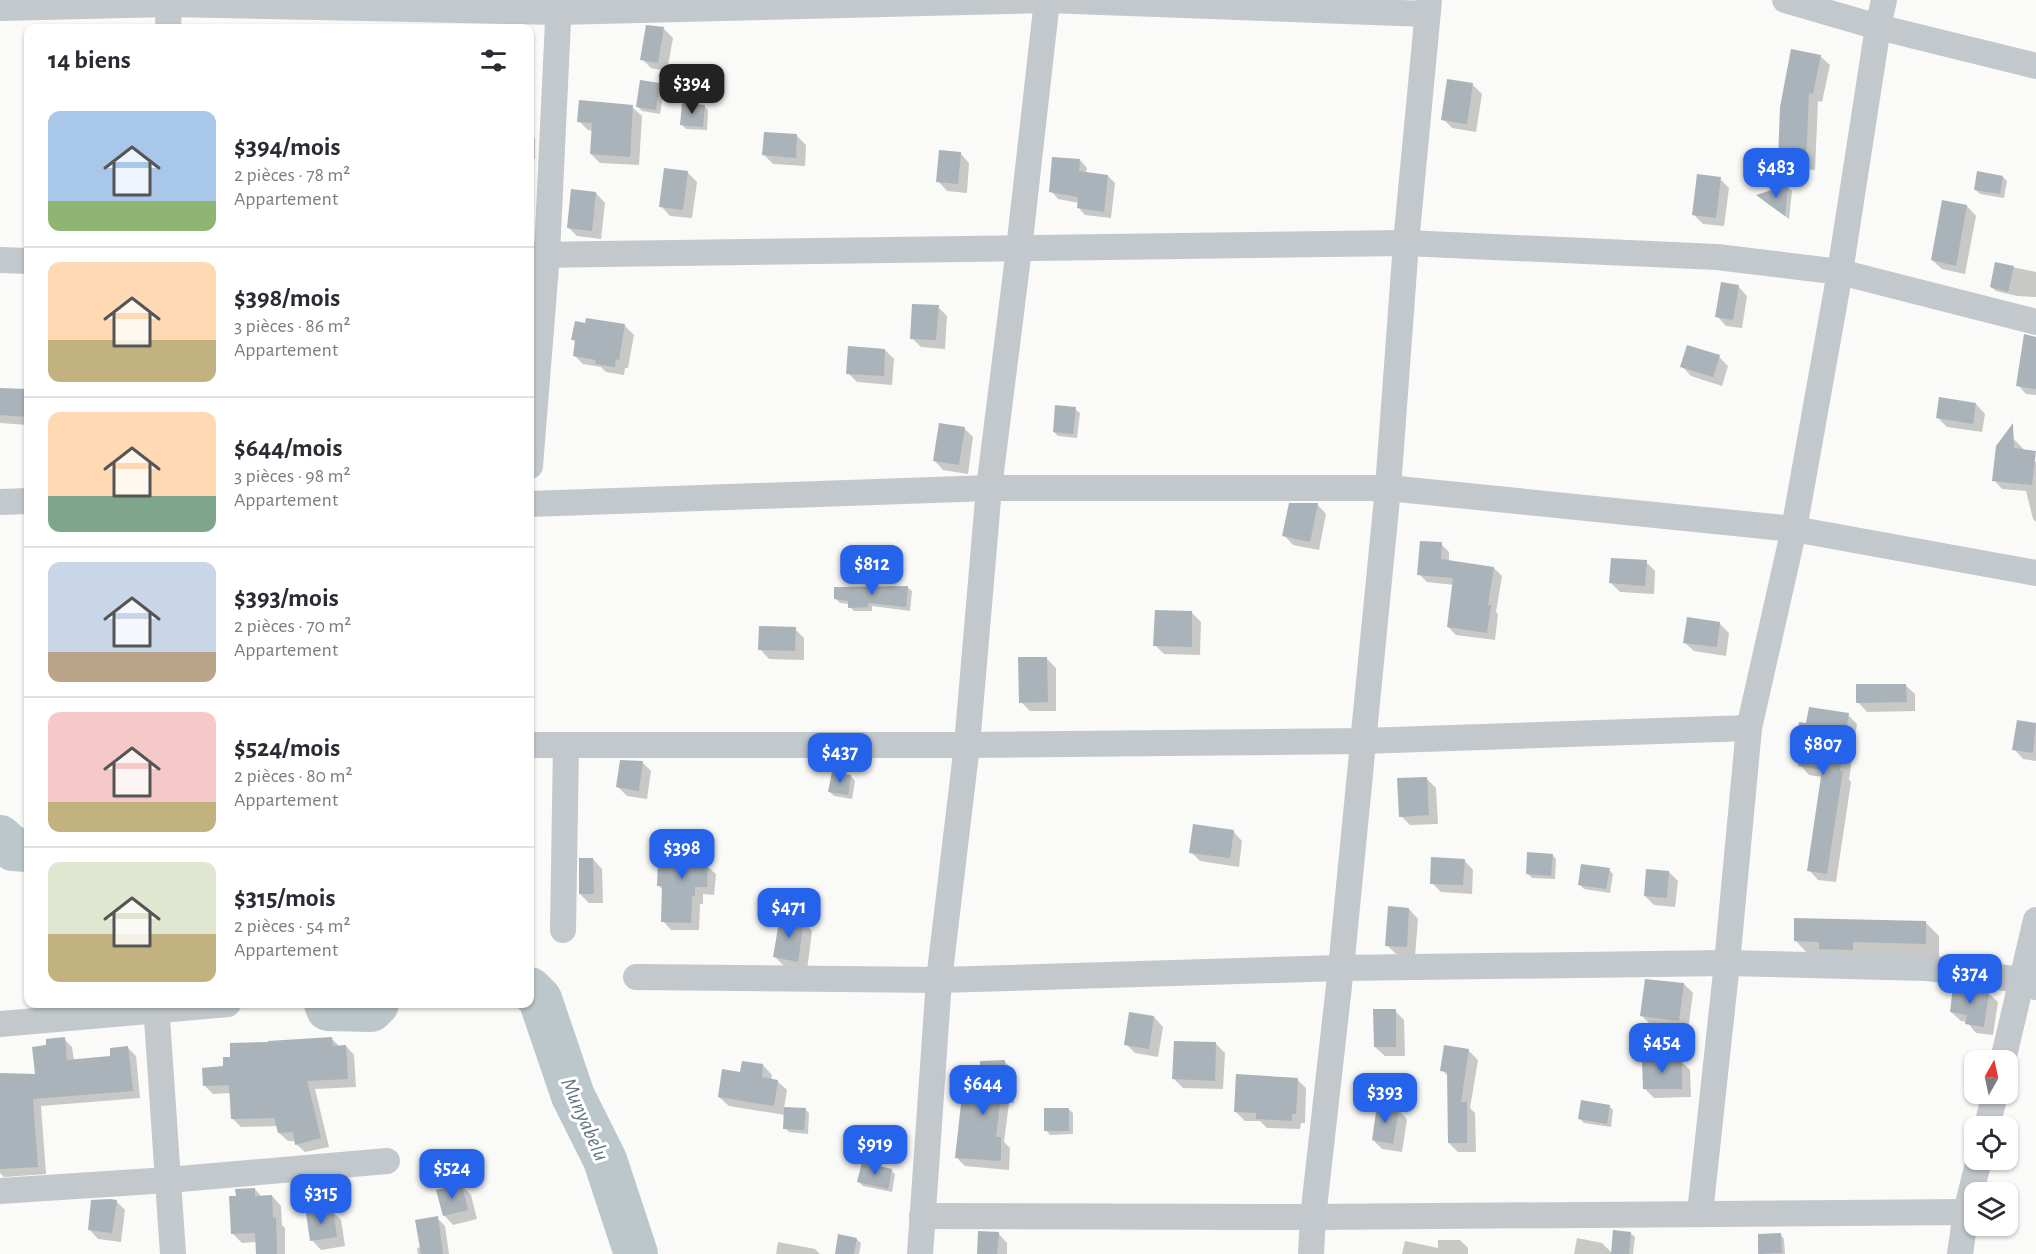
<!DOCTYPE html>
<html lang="fr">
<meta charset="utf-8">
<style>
:root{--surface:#fff;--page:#f2f2f3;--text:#2b2b33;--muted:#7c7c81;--line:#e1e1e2;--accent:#2563eb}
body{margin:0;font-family:"Alegreya Sans",sans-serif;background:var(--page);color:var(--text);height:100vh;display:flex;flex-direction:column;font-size:22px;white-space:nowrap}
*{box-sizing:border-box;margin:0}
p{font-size:20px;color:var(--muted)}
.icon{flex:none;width:33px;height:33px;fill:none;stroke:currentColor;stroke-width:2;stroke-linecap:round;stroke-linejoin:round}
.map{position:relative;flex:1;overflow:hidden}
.details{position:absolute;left:24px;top:24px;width:510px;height:984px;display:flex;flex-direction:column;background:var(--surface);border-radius:12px;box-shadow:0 2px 4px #0004}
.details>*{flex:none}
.needle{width:39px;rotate:9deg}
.fabs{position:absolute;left:1964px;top:1050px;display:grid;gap:12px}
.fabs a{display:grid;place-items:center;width:54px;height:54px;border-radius:12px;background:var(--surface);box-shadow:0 2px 4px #0004;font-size:30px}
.price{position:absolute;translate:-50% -51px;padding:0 14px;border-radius:12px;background:var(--accent);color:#fff;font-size:20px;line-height:39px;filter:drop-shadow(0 2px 3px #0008)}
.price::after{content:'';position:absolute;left:50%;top:36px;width:18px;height:14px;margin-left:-9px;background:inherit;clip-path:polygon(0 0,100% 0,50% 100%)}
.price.active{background:#222;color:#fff}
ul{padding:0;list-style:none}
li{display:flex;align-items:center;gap:18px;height:150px;padding:0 24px}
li+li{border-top:2px solid var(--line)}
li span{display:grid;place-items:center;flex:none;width:168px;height:120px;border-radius:12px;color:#555}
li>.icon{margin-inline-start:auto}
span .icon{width:72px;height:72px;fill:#fffc;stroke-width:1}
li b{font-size:26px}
h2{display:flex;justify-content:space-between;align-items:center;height:72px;padding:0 24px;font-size:26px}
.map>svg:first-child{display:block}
.shadow{fill:#0003}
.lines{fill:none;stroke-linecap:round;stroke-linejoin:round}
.river{stroke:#bbc7cb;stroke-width:44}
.building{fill:#aab3b9}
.minor{stroke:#c3c8cc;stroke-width:26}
.labels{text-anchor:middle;stroke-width:6;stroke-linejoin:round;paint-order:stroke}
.water-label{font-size:22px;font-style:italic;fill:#60757c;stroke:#fff}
</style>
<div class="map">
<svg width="2036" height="1254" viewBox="0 0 2036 1254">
<rect width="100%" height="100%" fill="#fafaf8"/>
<!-- shadow -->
<g class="shadow">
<path d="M664,29L673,38L667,71L651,68L642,59Z"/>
<path d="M1820,56L1830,65L1822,102L1818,101L1815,170L1788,168L1779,159Z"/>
<path d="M660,85L664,89L660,114L642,111L637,106Z"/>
<path d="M1473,85L1482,94L1476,132L1452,128L1443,119Z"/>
<path d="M704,106L708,110L707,130L686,129L682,125Z"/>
<path d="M632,107L642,116L639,165L600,163L591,154L593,131L588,130L579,121Z"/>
<path d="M530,133L535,139V159H530Z"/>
<path d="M797,136L806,145L805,166L773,164L764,155Z"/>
<path d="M960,153L969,163L967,193L947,191L938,181Z"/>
<path d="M1080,160L1087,168L1086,173L1108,176L1115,183L1111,218L1085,215L1078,207L1079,203L1058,199L1051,191Z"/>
<path d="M687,172L697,182L692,218L670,216L661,206Z"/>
<path d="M2003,177L2007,181L2004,198L1980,194L1976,190Z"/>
<path d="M1720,179L1729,188L1724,226L1703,224L1694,215Z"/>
<path d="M1788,187L1792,191L1789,219L1758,196Z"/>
<path d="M596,193L605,203L601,239L577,236L568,227Z"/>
<path d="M1967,206L1976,216L1965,274L1942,269L1932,260Z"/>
<path d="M1997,264L2036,272V297L2017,296L1996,291L1991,287Z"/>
<path d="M1738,286L1747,296L1742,328L1726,326L1717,316Z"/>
<path d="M938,307L947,316L945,349L921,347L912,338Z"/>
<path d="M587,324L625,326L634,335L628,368H625L624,375L606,372L601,367L583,364L574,355L576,343L572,339Z"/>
<path d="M2036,349V395L2026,394L2018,385Z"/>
<path d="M885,350L894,359L892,385L857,382L848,373Z"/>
<path d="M1719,357L1728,366L1722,386L1691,376L1682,366Z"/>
<path d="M0,389L28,391V425L0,423Z"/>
<path d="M1976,404L1985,414L1982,432L1947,427L1938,418Z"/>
<path d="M1075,409L1080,413L1077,438L1058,436L1054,432Z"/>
<path d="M964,428L973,437L968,474L943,470L934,460Z"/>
<path d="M2008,433L2036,462V522L2033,519L2026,491L2002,489L1994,480Z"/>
<path d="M1317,504L1326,514L1319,550L1293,545L1284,535Z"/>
<path d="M1441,544L1449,552V562L1494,568L1502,576L1496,612L1498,614L1495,640L1456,635L1448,627L1454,585L1427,582L1419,574Z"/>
<path d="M1646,562L1655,571L1654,594L1620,592L1611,583Z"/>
<path d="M907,587L912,591L910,611L872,606V611H854L850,607V604L840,603L835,598Z"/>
<path d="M1192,613L1201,622L1200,655L1164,654L1155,645Z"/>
<path d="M1719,623L1729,633L1726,656L1694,651L1684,642Z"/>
<path d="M795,629L804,638V660L769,659L760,649Z"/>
<path d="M1046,658L1056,668V711H1030L1021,702Z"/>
<path d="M1905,685L1915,694V711L1867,712L1858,702Z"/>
<path d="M1848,715L1857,724L1849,780L1851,782L1836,882L1818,880L1809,870L1823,777L1809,775L1795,759L1808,725Z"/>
<path d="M2018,722L2036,724V761L2023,759L2014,749Z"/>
<path d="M642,762L651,771L647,799L627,796L618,787Z"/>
<path d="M851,776L855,781L852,799L834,796L830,792Z"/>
<path d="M1427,779L1436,788L1438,824L1410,825L1401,816Z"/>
<path d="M1233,831L1242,841L1239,867L1200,861L1191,852Z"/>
<path d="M703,834L711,843L708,867L716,874L714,895L703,894V904H700L699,930H671L663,921L664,891L658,885L681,864Z"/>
<path d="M1552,855L1556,859L1555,879L1532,878L1527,873Z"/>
<path d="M593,859L602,869L603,903H589L580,894Z"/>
<path d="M1464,860L1473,870L1472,894L1441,892L1432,883Z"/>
<path d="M1609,870L1613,874L1610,893L1584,889L1579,884Z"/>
<path d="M1669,872L1678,881L1675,907L1654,905L1645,896Z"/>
<path d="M1409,909L1418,919L1415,956L1396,954L1387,945Z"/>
<path d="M803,922L812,931L807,970L784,966L775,957Z"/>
<path d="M1926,923L1939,936V957L1808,954L1795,940Z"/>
<path d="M1684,984L1693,993L1688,1030L1651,1025L1642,1016Z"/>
<path d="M1988,993L1998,1002L1993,1035L1976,1033L1967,1022L1961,1021L1951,1012Z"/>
<path d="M30,1004H66V1011L38,1012Z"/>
<path d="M1395,1011L1404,1020L1405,1056H1385L1375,1047Z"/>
<path d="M1154,1017L1163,1027L1158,1057L1135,1053L1126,1044Z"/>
<path d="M64,1039L72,1047L74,1061L112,1057L128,1048L136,1056L140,1098L41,1106L46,1174L4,1177L0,1173V1075L36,1076L48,1046Z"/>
<path d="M332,1039L340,1047L346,1046L354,1055L356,1087L315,1089L329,1147L305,1152L296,1144V1141H288L279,1133L277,1126L241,1127L233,1119L231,1093L213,1094L204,1085L224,1068Z"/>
<path d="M1216,1044L1225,1053L1223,1089L1183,1088L1174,1079Z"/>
<path d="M1469,1051L1478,1060L1470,1108L1475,1113L1476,1152H1458L1449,1143V1077L1442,1070Z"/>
<path d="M1681,1061L1690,1070L1691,1097L1654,1098L1644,1088Z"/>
<path d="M1005,1062L1014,1071V1103H1009L1004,1142L1010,1148L1009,1170L965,1166L956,1157L982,1099Z"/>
<path d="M763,1065L772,1075L771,1080L777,1081L787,1090L784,1108L805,1109L809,1113L808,1134L789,1132L785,1128V1115L729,1106L719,1097L741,1074Z"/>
<path d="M1297,1079L1306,1088L1305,1123H1301L1300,1129L1267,1128L1260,1121H1245L1236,1112Z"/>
<path d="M1609,1106L1613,1110L1611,1127L1584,1123L1580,1119Z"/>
<path d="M1068,1109L1073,1113V1134L1050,1135L1046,1130Z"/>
<path d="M1398,1110L1407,1119L1402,1152L1382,1149L1373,1140Z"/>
<path d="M891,1170L895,1174L892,1192L863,1186L859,1182Z"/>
<path d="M461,1185L471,1195L477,1219L453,1225L444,1215Z"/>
<path d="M255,1189L262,1197L272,1196L281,1206L282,1225L285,1228V1254H257V1242L242,1243L233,1234Z"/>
<path d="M116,1201L125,1210L121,1242L98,1239L89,1229Z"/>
<path d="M332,1211L341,1220L345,1246L321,1250L312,1240Z"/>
<path d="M437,1218L445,1226L449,1254H418L417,1248L421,1247Z"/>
<path d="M998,1233L1007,1243V1254H978Z"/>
<path d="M1630,1233L1635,1237L1633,1254H1574L1577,1238L1602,1243L1612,1253Z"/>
<path d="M1780,1234L1784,1239L1785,1254H1760Z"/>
<path d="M856,1239L861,1243L859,1254H836Z"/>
<path d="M1438,1240H1460L1468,1248V1254H1402L1405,1241L1438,1248Z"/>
<path d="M778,1242L815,1249L820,1254H776Z"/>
</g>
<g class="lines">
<!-- river -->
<g class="river">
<path d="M0,837L13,849L28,850"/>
<path d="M530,989L540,999L573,1096L605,1160L636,1254"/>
<path d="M326,1004L328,1009L371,1010L377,1004"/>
</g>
</g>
<!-- building -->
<g class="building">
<path d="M646,25L664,27L658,63L640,60Z"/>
<path d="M1791,49L1821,55L1813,94L1809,93L1806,161L1778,160L1780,107Z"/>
<path d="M1447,79L1473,83L1467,124L1441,120Z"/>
<path d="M640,80L660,83L656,110L636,107Z"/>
<path d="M579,100L633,105L630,157L590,154L592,123L577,122Z"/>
<path d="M682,103L705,105L703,127L680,125Z"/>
<path d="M764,132L797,134L796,158L762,155Z"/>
<path d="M939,150L961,152L958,184L936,182Z"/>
<path d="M1052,157L1080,159L1079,171L1108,175L1104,212L1077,208L1078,197L1049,192Z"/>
<path d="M664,168L688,171L683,210L659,207Z"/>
<path d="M1977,171L2003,176L2000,194L1974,190Z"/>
<path d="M1697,174L1721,177L1716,218L1692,215Z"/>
<path d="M1788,185L1785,216L1756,195Z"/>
<path d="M571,189L596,192L592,231L567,228Z"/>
<path d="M1942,200L1967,205L1956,266L1931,260Z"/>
<path d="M1995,262L2014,266L2008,292L1990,287Z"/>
<path d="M1721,282L1739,285L1733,320L1715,317Z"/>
<path d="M912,304L939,305L936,340L910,339Z"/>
<path d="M586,318L625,324L619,360L616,359L615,367L595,364L596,360L573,356L575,340H571L575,321L585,323Z"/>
<path d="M2024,334L2036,337V389L2016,386Z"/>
<path d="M1687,345L1720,355L1713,377L1680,367Z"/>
<path d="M848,346L885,349L884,376L846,374Z"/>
<path d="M0,388L28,389V417L0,415Z"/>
<path d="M1939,397L1976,403L1973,424L1936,418Z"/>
<path d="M1055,405L1076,407L1073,434L1053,432Z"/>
<path d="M939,423L965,427L959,465L933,461Z"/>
<path d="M2013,423L2014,448L2036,451L2032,485L1992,481L1996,446Z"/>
<path d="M1289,503H1318L1310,542L1282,536Z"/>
<path d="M1420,541L1442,542L1441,559L1494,567L1488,605H1491L1487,633L1447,627L1453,578L1417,575Z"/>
<path d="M1611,558L1647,560L1645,586L1609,583Z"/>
<path d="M908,586L906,607L868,603V607L848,608V601L834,599V587Z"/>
<path d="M1155,610L1192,611V647L1153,646Z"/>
<path d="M1687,617L1720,622L1717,647L1683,643Z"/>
<path d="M759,626L796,627L795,651L758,650Z"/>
<path d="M1018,657H1047L1048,702L1019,703Z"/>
<path d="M1856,684H1906L1907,702L1856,703Z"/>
<path d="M1809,707L1849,713L1840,771H1843L1827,874L1807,871L1822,770L1798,766L1799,760L1794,759L1799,722L1806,723Z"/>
<path d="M2017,720L2036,723L2033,753L2012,750Z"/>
<path d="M620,760L643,761L639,791L616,787Z"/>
<path d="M832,772L851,775L848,795L828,792Z"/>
<path d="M1427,777L1429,815L1399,817L1397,778Z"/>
<path d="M1193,824L1234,830L1230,858L1189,853Z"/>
<path d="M684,831L704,833L700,864H708L707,887H695V896H692L691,923L661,922L662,886H657L658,862L680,863Z"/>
<path d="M1527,852L1553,854L1551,876L1526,874Z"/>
<path d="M1431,857L1465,859L1463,885L1430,884Z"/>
<path d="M579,858H593L594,894H579Z"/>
<path d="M1581,864L1610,868L1606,889L1578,885Z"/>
<path d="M1646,869L1669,871L1667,898L1644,896Z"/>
<path d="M1388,906L1409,908L1407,947L1385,946Z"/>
<path d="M780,916L804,920L798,962L773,957Z"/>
<path d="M1794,918L1926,921V944L1853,942V950L1819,949V942L1794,941Z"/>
<path d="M1645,979L1684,983L1679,1021L1640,1016Z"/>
<path d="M1953,986L1989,992L1984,1027L1965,1024L1967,1015L1950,1012Z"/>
<path d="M1373,1009H1396V1047H1374Z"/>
<path d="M1129,1012L1154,1016L1149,1049L1124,1045Z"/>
<path d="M65,1037L67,1060L110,1056V1048L128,1046L133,1091L33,1099L38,1167L0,1169V1073L35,1074L32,1047L46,1045V1039Z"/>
<path d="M332,1037L333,1046L346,1045L348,1079L307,1081L321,1138L295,1145L293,1132L278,1133L274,1118L231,1119L229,1085L203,1086L202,1068L223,1066V1057H230V1043L268,1042V1041Z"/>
<path d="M1174,1041L1216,1042L1215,1081L1172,1079Z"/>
<path d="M1444,1045L1469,1049L1461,1102H1467V1143H1448L1447,1072L1440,1071Z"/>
<path d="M1682,1059V1089H1643L1642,1060Z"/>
<path d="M1005,1060L1006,1094L1001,1095L996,1137H1001V1161L955,1158L962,1095L980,1097V1061Z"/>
<path d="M742,1061L763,1064L762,1077L778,1080L774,1106L718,1097L722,1069L740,1072Z"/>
<path d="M1236,1074L1298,1078L1296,1114H1292V1121L1256,1119V1113L1234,1112Z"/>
<path d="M1581,1100L1610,1105L1607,1124L1578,1119Z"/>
<path d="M1377,1105L1399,1108L1393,1144L1372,1140Z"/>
<path d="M784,1107L806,1108L804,1130L783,1129Z"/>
<rect x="1044" y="1108" width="25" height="23"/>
<path d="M862,1162L892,1169L888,1189L857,1182Z"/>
<path d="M462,1184L468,1210L443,1216L436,1190Z"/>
<path d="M255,1188V1196L272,1195L273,1218L276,1217L277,1254H256L255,1233L231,1234L229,1196H236L235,1189Z"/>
<path d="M110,1199L117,1200L112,1233L88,1230L91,1200Z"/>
<path d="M333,1210L337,1237L310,1241L306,1213Z"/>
<path d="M438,1216L443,1254H421L415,1220Z"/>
<path d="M1613,1230L1631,1232L1629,1254H1611Z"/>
<path d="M978,1231L999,1232L997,1254H977Z"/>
<path d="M1781,1233L1782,1253L1758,1254V1234Z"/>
<path d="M838,1234L857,1238L854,1254H835Z"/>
</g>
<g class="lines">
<!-- minor -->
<g class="minor">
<path d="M1785,0L1878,27L2036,66"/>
<path d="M0,8L169,4L558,12L1047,0L1427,14"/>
<path d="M168,28L169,0"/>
<path d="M530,255L1406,243L1717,257L1840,272L2036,322"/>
<path d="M0,260L28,261"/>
<path d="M530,466L547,254L559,0"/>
<path d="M0,502L28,501"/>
<path d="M530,504L989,488H1388L1794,529L2036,573"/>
<path d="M530,745H967L1363,741L1749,728"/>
<path d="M563,930L566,745"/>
<path d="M636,977L939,980L1341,968L1727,963L1927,968L2022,980L2036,987"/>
<path d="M156,1004L173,1254"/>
<path d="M0,1024L228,1004"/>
<path d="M2003,1060L2036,920"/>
<path d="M1987,1126L1995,1094"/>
<path d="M0,1191L168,1180L387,1161"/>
<path d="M1700,1213L1727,963L1749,728L1794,529L1840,272L1878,27L1884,0"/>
<path d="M922,1216L1313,1217L1966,1212"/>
<path d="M920,1254L939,980L967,745L989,488L1019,249L1047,0"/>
<path d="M1311,1254L1313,1217L1341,968L1388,488L1406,243L1429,0"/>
<path d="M1960,1254L1966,1212L1979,1160"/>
</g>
</g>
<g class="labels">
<!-- water labels -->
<g class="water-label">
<text transform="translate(586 1119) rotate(66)" y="8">Munyabelu</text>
</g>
</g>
</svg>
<div class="fabs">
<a><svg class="needle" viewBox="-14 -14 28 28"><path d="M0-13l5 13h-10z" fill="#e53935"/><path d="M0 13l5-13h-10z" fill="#7c7c81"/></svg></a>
<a><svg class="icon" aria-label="locate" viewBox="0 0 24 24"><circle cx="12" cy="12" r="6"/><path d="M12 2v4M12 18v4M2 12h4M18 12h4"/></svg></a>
<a><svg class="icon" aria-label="layers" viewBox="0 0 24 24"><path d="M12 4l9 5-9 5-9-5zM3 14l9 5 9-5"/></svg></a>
</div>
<b class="price active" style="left:692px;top:115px">$394</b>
<b class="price" style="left:1776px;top:199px">$483</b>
<b class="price" style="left:872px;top:596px">$812</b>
<b class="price" style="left:1823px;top:776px">$807</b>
<b class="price" style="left:840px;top:784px">$437</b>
<b class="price" style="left:682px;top:880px">$398</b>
<b class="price" style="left:789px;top:939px">$471</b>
<b class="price" style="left:1970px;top:1005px">$374</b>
<b class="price" style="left:1662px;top:1074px">$454</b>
<b class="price" style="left:983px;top:1116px">$644</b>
<b class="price" style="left:1385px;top:1124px">$393</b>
<b class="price" style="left:875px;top:1176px">$919</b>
<b class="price" style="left:452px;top:1200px">$524</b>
<b class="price" style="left:321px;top:1225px">$315</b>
<section class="details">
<h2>14 biens<svg class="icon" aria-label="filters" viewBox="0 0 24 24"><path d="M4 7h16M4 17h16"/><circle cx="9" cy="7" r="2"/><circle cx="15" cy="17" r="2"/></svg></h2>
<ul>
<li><span style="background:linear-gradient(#a9c7e8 75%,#8fb573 0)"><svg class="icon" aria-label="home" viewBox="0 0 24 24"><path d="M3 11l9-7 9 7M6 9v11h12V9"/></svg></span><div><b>$394/mois</b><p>2 pièces · 78 m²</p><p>Appartement</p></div></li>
<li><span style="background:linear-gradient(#ffd9b3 65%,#c2b280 0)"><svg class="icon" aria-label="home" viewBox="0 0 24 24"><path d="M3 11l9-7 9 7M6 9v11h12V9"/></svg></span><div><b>$398/mois</b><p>3 pièces · 86 m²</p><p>Appartement</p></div></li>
<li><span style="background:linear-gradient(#ffd9b3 70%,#7fa58c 0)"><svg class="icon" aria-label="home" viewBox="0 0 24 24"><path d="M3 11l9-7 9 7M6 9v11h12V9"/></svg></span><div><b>$644/mois</b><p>3 pièces · 98 m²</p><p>Appartement</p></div></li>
<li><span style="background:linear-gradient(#c9d6e8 75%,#b9a48a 0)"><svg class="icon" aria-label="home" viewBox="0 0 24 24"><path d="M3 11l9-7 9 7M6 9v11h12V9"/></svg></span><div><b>$393/mois</b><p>2 pièces · 70 m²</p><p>Appartement</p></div></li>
<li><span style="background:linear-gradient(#f6c9c9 75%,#c2b280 0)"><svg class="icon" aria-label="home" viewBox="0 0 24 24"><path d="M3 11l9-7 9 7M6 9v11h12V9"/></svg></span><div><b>$524/mois</b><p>2 pièces · 80 m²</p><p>Appartement</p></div></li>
<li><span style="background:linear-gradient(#dfe7d0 60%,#c2b280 0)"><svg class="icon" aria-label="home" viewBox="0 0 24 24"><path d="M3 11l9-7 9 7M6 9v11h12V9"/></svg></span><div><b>$315/mois</b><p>2 pièces · 54 m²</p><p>Appartement</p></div></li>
</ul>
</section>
</div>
